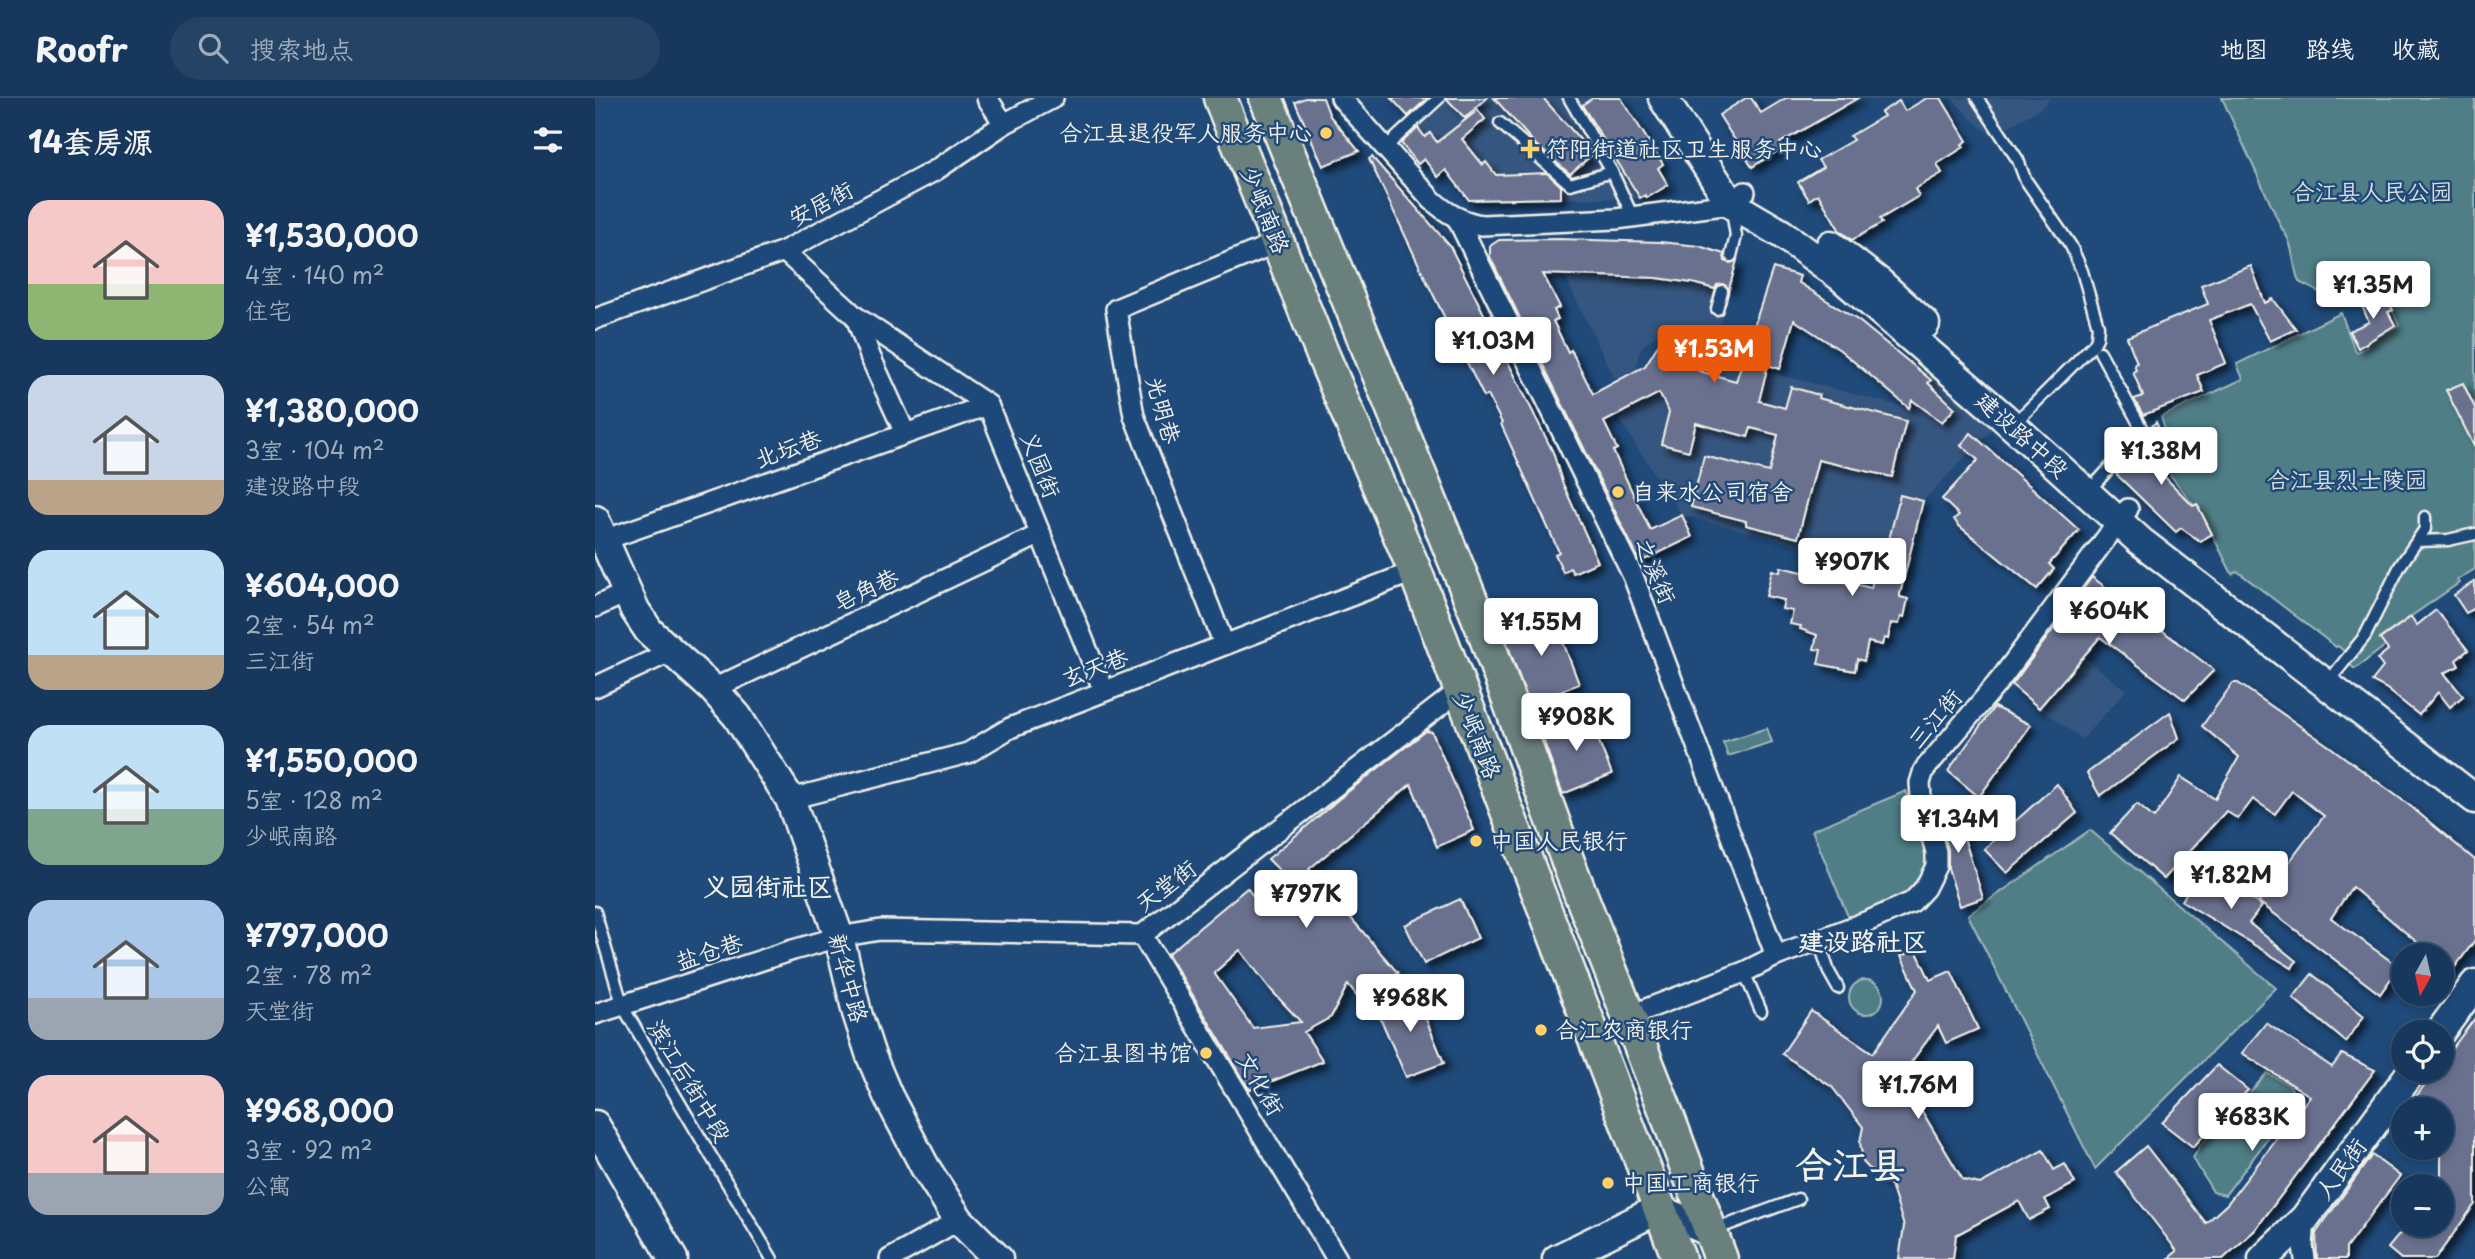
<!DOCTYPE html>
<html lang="zh">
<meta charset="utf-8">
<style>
:root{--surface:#17385c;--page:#244365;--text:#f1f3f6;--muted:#9eacbb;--line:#365272;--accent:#ea580c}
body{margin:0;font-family:"Playpen Sans","LXGW WenKai TC",sans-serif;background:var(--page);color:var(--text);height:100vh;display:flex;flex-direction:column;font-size:26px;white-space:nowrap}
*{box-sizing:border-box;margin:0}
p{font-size:23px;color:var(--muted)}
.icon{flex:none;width:38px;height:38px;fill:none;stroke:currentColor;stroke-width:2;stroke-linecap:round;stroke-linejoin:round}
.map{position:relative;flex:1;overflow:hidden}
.drawer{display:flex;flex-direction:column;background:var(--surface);width:595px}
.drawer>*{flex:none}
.needle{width:46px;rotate:188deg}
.buttons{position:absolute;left:1796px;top:845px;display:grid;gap:14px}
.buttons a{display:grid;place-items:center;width:63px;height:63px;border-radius:50%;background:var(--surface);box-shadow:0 4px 10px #0003,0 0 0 2px var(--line);font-size:35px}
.price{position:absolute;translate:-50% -60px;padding:0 16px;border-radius:7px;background:#fff;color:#222;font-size:23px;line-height:46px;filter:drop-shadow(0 2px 4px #0008)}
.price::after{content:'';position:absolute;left:50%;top:42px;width:21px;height:16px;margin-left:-10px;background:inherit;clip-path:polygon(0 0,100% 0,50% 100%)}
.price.selected{background:var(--accent);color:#fff}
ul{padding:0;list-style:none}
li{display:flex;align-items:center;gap:21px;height:175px;padding:0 28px}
li span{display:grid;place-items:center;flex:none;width:196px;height:140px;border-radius:21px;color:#555}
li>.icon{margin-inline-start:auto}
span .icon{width:84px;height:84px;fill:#fffc;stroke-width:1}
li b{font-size:30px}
h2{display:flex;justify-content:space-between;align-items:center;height:84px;padding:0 28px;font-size:30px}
header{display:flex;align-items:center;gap:42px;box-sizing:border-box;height:98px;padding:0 35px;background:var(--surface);border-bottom:2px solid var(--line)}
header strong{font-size:33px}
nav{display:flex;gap:38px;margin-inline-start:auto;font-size:24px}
.search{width:490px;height:63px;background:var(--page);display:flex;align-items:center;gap:18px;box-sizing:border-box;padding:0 24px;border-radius:38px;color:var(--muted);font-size:26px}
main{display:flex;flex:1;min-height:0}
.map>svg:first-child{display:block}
.built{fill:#365680}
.green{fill:#507e87;stroke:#a2b8b8;stroke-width:2}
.building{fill:#6a718f;stroke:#f4f1e8;stroke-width:2;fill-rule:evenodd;filter:url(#shadow)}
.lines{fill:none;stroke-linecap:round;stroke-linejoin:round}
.lane-casing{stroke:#f4f1e8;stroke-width:15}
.street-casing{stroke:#f4f1e8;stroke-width:24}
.secondary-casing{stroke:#f4f1e8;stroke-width:33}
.primary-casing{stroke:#f4f1e8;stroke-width:37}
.lane{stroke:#1f4a7a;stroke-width:10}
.street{stroke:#1f4a7a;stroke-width:19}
.secondary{stroke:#1f4a7a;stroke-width:28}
.primary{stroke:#6a807d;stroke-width:32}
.poi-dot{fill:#ffd166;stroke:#1f4a7a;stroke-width:2.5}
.labels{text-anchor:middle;stroke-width:5;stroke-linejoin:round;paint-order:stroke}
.poi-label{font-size:23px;fill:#f4f1e8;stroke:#1f4a7a;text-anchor:start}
.park-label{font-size:23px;fill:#dbe0d9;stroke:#1f4a7a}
.street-label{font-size:23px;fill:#f4f1e8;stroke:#1f4a7a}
.quarter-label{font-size:26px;font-weight:bold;fill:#f4f1e8;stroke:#1f4a7a}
.town-label{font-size:37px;font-weight:bold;fill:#f4f1e8;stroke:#1f4a7a}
</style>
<header>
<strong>Roofr</strong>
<div class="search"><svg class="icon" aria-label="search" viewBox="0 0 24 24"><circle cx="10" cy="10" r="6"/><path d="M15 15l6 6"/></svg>搜索地点</div>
<nav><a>地图</a><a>路线</a><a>收藏</a></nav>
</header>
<main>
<section class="drawer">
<h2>14套房源<svg class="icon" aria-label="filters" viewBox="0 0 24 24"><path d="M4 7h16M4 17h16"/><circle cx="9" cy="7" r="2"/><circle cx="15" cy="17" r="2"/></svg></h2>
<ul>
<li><span style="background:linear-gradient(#f6c9c9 60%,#8fb573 0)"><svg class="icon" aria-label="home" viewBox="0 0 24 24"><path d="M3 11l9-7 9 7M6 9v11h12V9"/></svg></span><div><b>¥1,530,000</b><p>4室 · 140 m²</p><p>住宅</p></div></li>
<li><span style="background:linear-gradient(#c9d6e8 75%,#b9a48a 0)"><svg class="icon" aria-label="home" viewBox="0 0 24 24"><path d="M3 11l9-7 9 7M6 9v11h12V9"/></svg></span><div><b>¥1,380,000</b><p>3室 · 104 m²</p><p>建设路中段</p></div></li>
<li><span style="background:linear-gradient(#bfe0f5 75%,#b9a48a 0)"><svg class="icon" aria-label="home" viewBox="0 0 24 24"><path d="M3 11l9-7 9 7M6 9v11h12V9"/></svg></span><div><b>¥604,000</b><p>2室 · 54 m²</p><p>三江街</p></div></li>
<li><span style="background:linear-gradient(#bfe0f5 60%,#7fa58c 0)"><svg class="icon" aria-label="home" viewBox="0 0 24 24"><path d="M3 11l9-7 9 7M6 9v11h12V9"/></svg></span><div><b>¥1,550,000</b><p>5室 · 128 m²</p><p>少岷南路</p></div></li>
<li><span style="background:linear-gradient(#a9c7e8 70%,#9aa5b1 0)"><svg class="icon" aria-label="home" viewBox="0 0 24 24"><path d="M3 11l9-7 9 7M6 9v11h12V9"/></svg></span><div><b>¥797,000</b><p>2室 · 78 m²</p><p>天堂街</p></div></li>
<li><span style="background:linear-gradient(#f6c9c9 70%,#9aa5b1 0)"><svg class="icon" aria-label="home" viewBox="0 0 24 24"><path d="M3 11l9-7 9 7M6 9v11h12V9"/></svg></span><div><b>¥968,000</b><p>3室 · 92 m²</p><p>公寓</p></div></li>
</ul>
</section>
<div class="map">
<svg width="1880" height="1161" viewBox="0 0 1880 1161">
<defs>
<filter id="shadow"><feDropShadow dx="5.5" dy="5.5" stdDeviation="3.5" flood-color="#0009"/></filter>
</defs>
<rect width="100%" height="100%" fill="#1f4a7a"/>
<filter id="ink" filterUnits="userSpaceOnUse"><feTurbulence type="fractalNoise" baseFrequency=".0143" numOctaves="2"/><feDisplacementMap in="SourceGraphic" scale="14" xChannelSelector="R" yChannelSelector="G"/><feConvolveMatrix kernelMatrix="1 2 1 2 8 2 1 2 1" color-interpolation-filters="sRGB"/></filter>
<g filter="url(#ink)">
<!-- built -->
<g class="built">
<path d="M851,0H1026L1068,66L1063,70L1071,84V88L1052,100L1050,97L1045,100L884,102L865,91L851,73L843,79L830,61L823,66L803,40Z"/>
<path d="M1357,0H1456L1446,10L1397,38L1378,23Z"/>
<path d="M969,177L1062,180L1097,185L1133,195L1123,233L1094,226H1078L1067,231L1047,249L1043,257L1042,270L1020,281Z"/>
<path d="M1074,248L1312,310L1344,273L1402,326L1328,403L1310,475L1087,417L1021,317L1064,295Z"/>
<path d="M1488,559L1532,592L1487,641L1444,610Z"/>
</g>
<!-- green -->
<g class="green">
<path d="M1627,0H1880V471L1862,482L1864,485L1785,540L1790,548L1760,571L1754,566L1758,561L1743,548L1741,549L1642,473L1637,476L1609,420L1568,368L1574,364L1577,356L1566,319L1648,281L1642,266L1746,215L1760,253L1762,254L1772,249L1771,245L1804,227L1792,201H1786L1784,196L1742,203L1704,184C1697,166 1699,145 1687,131Z"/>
<path d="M1172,630L1177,644L1133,658L1128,644Z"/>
<path d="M1311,693C1325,726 1349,777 1305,801C1289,809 1271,814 1254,821L1217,732Z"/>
<path d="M1495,732L1681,890L1500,1071L1373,817Z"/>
<circle cx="1271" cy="899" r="17"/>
<path d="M1672,975L1694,987L1703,1001L1630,1097L1618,1094L1598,1060L1606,1046L1629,1024Z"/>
</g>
<!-- building -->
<g class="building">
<path d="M710,0H728L735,18L764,53L728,68L700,4Z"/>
<path d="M796,0H833L813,18Z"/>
<path d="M851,0H892L870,20Z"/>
<path d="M899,0H948L998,56L975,76L941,47Z"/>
<path d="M998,0H1026L1068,66L1063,70L1073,87L1052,100L1050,97L1045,100L987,7Z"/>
<path d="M1151,0H1156L1166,15L1191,0H1263L1185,45L1187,50L1157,69L1124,17Z"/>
<path d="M1332,0H1346L1372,43L1367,46L1369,49L1342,66L1347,75L1320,91L1324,98L1285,121L1287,125L1257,142L1245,133L1223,96L1214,102L1203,84L1228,69L1223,62L1258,42L1255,38L1289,18L1286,14L1304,3L1310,13Z"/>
<path d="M883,12L890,21L867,41L888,67L891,64L901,77L952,75L966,88V100L874,102L851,72L843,79L829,61L823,66L806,45L823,30L830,39L835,35L842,44Z"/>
<path d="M777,59L855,148L958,354L967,384L1003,464L978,475L975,470L968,474L960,456L964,454L906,326L907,325L893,297L889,299L833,186L774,61Z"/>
<path d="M963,141L1065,144L1104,148L1129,156L1130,163L1135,165L1142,162L1134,191L1128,186L1122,187L1120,191L1097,185L1062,180L948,176L965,209L959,212L963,221L958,223L973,254L976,252L998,296L1050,268L1068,239L1085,232L1112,238L1104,273L1141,283L1178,170L1205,178L1203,184L1264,223L1336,282L1333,285L1360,310L1347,324L1317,302L1314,310L1245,252L1199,222L1185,271L1173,267L1164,303L1190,310L1196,289L1224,297L1223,300L1311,323L1297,379L1223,362L1203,440L1151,427V423L1096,409L1109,358L1174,374L1183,337L1156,330L1153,339L1101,325L1094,353L1066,346L1074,314L1064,295L1009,324L1022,351L1018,353L1055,432L1087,417L1097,439L1045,464L895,159V148L904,142Z"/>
<path d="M1656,168L1670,205L1678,201L1701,231L1675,243L1655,206L1614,222L1631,265L1602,277L1609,294L1548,317L1539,301L1548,298L1538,274L1541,272L1539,266L1542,265L1532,239L1613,206L1606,187Z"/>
<path d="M1784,196L1787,203L1792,201L1798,212L1793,214L1800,227L1763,250L1754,233L1774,224L1766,206Z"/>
<path d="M1868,285L1880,310V350L1851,292Z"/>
<path d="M1561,324L1575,356L1574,364L1562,371L1598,408L1602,406L1617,436L1605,443L1586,430L1581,434L1520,375L1554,338L1555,330Z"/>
<path d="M1376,335L1484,432L1454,466L1459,471L1442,491L1363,427L1359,421L1364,417L1347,401L1383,362L1366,347Z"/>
<path d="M1305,397L1328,403L1305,496V499L1313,501L1309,519L1306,518L1304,526L1296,525L1293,541L1289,540L1287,547L1273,544L1269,563L1262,561L1260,573L1223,566L1226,552L1219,551L1222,537L1205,531L1206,528L1195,526L1198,513L1187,511L1189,502L1171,498L1177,472L1185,474L1186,469L1276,490L1283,460L1292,450Z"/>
<path d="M1497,479L1619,572L1590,602L1505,539L1444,610L1417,587Z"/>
<path d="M1880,483V510L1871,515L1859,497Z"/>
<path d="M1841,512L1873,552L1861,562L1864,568L1849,575L1868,598L1855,609L1843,594L1824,617L1792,591L1777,583L1788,569L1782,561L1793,552L1785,541L1816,519L1822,527Z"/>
<path d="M957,515L984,586L934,605L908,534Z"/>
<path d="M1638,585H1643L1734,648L1814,707L1880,762V842L1846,888V858H1824L1830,851L1757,789L1736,820L1804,869L1785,896L1664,804L1729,718L1697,693L1680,716L1658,701L1643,721L1631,713L1569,781L1515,735L1542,706L1559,720L1586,679L1620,701L1644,659L1607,628Z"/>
<path d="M1399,609L1436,627L1384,699L1353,673Z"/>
<path d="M992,614L1017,676L968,696L945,633Z"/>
<path d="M1575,614L1584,640L1505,698L1492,675Z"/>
<path d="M831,633L837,634L879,732L842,749L816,686L714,771L803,875L767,904L753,886L736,919L709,934L728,963L655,992L573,856L652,790L667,810L700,788L673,761L745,700ZM645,852L677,893L706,924L658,930L619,875Z"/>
<path d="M1462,686L1482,715L1412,775L1389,751Z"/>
<path d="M1357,701L1388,800L1365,808L1353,770V751L1340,705Z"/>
<path d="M1606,768L1667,808L1654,825L1701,863L1697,870L1587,803Z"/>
<path d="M865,801L883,840L829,866L810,827Z"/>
<path d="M1321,852L1335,882L1356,873L1383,931L1351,945L1343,928L1306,978L1368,1082L1385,1086L1448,1052L1459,1072L1470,1066L1480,1085L1450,1101L1455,1111L1434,1122L1424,1103L1361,1137L1358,1161H1304L1309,1128L1296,1087L1281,1078L1268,1064L1265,1044L1268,1029L1237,989L1187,956L1216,913L1278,955L1322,892L1306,858Z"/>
<path d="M1717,876L1769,918L1751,944L1698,900Z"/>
<path d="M819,892L849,965L811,979L781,910Z"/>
<path d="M1880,920V1106L1840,1161H1806L1793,1150L1812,1127H1846V1012H1811L1840,973H1846V965Z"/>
<path d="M1671,925L1737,969L1747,956L1780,972L1660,1132L1628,1161H1573L1582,1153L1521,1074L1551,1048L1611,1125L1632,1106L1715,998L1647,955Z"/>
<path d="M1622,967L1653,992L1598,1049L1567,1025Z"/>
<path d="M1777,1057L1805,1078L1751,1150V1161H1722L1721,1135Z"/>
</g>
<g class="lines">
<!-- lane casing -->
<g class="lane-casing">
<g id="lane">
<path d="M974,0L1017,74"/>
<path d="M1382,0L1423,62L1430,81L1476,148L1487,173L1503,228L1502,240L1499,246L1418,327"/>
<path d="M905,25L975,86L1017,74L1038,119"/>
<path d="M790,50L844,0"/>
<path d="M1136,158L1141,138L1137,113"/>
<path d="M1122,211L1127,193"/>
<path d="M1502,384L1548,333L1505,254"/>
<path d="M1822,443L1853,442L1880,436"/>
<path d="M890,528L942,509"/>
<path d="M1741,574L1770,538L1805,468L1830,431V419"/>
<path d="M0,814L28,909L177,1161"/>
<path d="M1224,843L1234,874L1243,890"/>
<path d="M1149,874L1166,913"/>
<path d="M1119,1132L1203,1101"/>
</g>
</g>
<!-- street casing -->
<g class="street-casing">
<g id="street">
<path d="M392,0L409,26"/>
<path d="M746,0L837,102C852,116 867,124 887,127L1021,121L1136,106L1150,94"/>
<path d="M862,120L1038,478L1181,858"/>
<path d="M189,153L261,219L393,307L509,593"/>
<path d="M261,219L275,258L310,335"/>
<path d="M0,221L189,153L341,72L409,26L458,0"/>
<path d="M9,442L393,307"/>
<path d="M0,509L33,494"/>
<path d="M629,546L539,318L521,211L683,144"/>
<path d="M0,589L75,554"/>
<path d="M118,591L446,436"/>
<path d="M195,701L373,655L415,630L820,473"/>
<path d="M547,837L742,1161"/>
<path d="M0,916L198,852L244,839L285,832L547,837L865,592"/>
<path d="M1033,918L1149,874L1181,858L1276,822L1317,804L1330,790L1341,768V754L1326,699L1325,685L1329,672L1405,582L1533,411"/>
<path d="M295,1161L364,1122"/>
<path d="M1710,1161L1708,1148L1710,1120"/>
</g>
</g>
<!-- secondary casing -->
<g class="secondary-casing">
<g id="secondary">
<path d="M1068,0L1136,106L1187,136L1246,179L1407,318L1545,443L1880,701"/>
<path d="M1236,147L1285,185L1330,226"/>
<path d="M0,422L40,512L54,533L118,591L142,618L195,701L244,839L262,915L276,958L293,998L330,1069L364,1122L403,1161"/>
<path d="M1845,934L1880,886"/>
<path d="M0,1027L78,1161"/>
<path d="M962,1161L1064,1111L1115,1134"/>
<path d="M1668,1161L1710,1120L1817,973"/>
</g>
</g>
<!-- primary casing -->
<g class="primary-casing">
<g id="primary">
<path d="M625,0L727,255L820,473L1084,1161"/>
<path d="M671,0L887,529L973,764L1068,1006L1126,1161"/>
</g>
</g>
<!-- lane -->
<use href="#lane" class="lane"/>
<!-- street -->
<use href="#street" class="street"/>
<!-- secondary -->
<use href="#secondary" class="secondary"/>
<!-- primary -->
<use href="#primary" class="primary"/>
</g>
</g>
<!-- markers -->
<g class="poi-dot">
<circle cx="731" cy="35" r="7"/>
<path d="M931.5 40.5h7v7h7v7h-7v7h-7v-7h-7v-7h7z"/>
<circle cx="1023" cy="394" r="7"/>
<circle cx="881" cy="743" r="7"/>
<circle cx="946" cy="932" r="7"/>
<circle cx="611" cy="955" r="7"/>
<circle cx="1013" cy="1085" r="7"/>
</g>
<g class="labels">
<!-- poi labels -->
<g class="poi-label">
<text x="717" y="43" text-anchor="end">合江县退役军人服务中心</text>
<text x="951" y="59">符阳街道社区卫生服务中心</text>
<text x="1037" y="402">自来水公司宿舍</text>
<text x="895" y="751">中国人民银行</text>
<text x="960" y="940">合江农商银行</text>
<text x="597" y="963" text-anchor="end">合江县图书馆</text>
<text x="1027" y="1093">中国工商银行</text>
</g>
<!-- park labels -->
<g class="park-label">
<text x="1777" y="102">合江县人民公园</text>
<text x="1752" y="390">合江县烈士陵园</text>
</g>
<!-- street labels -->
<g class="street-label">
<text transform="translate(226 106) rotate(-28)" y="8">安居街</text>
<text transform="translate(670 112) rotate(68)" y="8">少岷南路</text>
<text transform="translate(568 312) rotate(74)" y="8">光明巷</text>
<text transform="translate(1427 337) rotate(42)" y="8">建设路中段</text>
<text transform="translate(193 351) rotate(-20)" y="8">北坛巷</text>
<text transform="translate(445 367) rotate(68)" y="8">义园街</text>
<text transform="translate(1060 473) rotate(67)" y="8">之溪街</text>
<text transform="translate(271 492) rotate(-25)" y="8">皂角巷</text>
<text transform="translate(500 570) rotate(-21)" y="8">玄天巷</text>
<text transform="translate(1340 621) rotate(-50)" y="8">三江街</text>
<text transform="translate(882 637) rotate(69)" y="8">少岷南路</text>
<text transform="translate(571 788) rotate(-37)" y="8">天堂街</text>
<text transform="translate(114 854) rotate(-18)" y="8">盐仓巷</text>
<text transform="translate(253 880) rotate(75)" y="8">新华中路</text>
<text transform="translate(94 983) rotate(59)" y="8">滨江后街中段</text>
<text transform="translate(665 986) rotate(59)" y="8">文化街</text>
<text transform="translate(1746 1071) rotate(-54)" y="8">人民街</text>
</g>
<!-- quarter labels -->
<g class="quarter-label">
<text x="173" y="798">义园街社区</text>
<text x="1268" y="853">建设路社区</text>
</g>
<!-- town labels -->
<g class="town-label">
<text x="1255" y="1080">合江县</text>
</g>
</g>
</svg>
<div class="buttons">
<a><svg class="needle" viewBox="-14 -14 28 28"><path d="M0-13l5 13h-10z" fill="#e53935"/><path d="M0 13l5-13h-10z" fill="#9eacbb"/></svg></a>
<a><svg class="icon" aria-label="locate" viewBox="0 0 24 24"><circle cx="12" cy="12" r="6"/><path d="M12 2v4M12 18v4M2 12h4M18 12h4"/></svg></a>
<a>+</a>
<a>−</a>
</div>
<b class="price" style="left:1778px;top:223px">¥1.35M</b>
<b class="price" style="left:898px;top:279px">¥1.03M</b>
<b class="price selected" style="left:1119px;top:287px">¥1.53M</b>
<b class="price" style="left:1566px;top:389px">¥1.38M</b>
<b class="price" style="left:1257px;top:500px">¥907K</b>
<b class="price" style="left:1514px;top:549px">¥604K</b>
<b class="price" style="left:946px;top:560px">¥1.55M</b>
<b class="price" style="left:981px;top:655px">¥908K</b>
<b class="price" style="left:1363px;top:757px">¥1.34M</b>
<b class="price" style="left:1636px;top:813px">¥1.82M</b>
<b class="price" style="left:711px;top:832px">¥797K</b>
<b class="price" style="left:815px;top:936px">¥968K</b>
<b class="price" style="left:1323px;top:1023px">¥1.76M</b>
<b class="price" style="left:1657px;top:1055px">¥683K</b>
</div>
</main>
